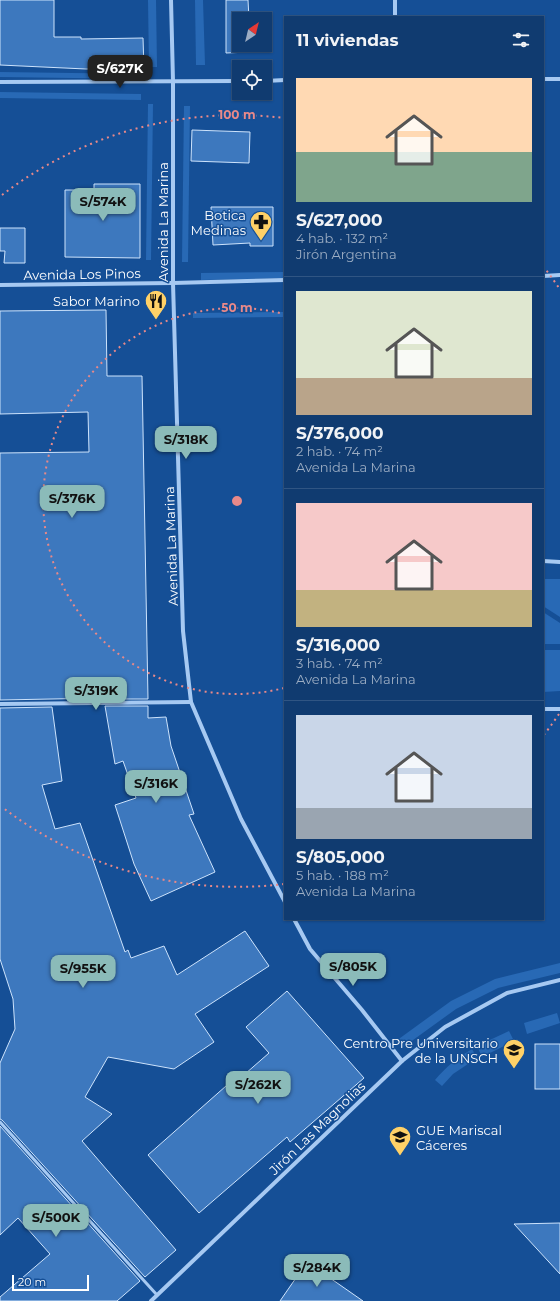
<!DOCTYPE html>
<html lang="es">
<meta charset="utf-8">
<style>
:root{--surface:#103b70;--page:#1e4678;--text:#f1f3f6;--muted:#9cadc3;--line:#305583;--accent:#8bbbb9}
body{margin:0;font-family:Montserrat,sans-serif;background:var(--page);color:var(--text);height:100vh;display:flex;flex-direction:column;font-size:15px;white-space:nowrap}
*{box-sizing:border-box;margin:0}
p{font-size:13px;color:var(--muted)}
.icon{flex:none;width:22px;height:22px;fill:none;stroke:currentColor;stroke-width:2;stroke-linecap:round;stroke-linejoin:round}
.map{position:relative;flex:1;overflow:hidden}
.side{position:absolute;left:284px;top:16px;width:260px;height:904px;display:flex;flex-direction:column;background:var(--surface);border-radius:0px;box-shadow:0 1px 3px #0004,0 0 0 1px var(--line)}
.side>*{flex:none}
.needle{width:26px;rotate:35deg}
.buttons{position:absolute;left:232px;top:12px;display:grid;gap:8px}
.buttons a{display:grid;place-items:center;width:40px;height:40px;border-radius:0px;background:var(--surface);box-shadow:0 1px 3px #0004,0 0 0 1px var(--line);font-size:20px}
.scale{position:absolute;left:12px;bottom:10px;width:77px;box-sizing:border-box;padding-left:4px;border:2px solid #fff;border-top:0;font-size:11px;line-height:14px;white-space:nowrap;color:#fff;-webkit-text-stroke:3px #154f96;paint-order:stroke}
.price{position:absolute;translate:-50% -34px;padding:0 9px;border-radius:8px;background:var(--accent);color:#111;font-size:13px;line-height:26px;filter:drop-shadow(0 1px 2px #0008)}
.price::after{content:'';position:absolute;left:50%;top:24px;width:12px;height:9px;margin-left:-6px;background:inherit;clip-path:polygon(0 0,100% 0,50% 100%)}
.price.on{background:#222;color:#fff}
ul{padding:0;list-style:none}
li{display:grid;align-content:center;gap:8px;height:212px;padding:0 12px}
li+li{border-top:1px solid var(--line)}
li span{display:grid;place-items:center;height:124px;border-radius:0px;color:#555}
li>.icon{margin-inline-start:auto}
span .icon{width:72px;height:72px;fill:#fffc;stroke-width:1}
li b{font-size:17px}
h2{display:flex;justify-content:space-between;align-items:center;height:48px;padding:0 12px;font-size:17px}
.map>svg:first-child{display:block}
.green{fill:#2869b5}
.building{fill:#3d78be;stroke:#cde3fc}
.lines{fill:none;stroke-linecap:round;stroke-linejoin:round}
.service{stroke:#a6c9f2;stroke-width:3}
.minor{stroke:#a6c9f2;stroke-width:4}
.ring{fill:none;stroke:#e88989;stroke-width:2;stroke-dasharray:2 4}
.labels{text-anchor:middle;stroke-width:3;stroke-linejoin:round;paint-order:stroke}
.poi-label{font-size:13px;fill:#fff;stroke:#154f96;text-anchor:end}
.street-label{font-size:13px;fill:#fff;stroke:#154f96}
.centre{fill:#e88989;stroke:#154f96;stroke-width:2}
.ring-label{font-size:12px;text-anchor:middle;font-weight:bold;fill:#e88989;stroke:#154f96;stroke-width:3;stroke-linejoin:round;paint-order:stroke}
</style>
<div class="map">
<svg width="560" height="1301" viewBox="0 0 560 1301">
<rect width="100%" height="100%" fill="#154f96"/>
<!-- green -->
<g class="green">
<path d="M148,0H156L157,67H149Z"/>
<path d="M195,0H203L205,65H196Z"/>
<path d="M0,72L145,74V79L0,77Z"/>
<path d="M0,92L141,94V100L0,98Z"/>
<path d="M148,104H153L151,260H146Z"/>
<path d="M184,106H190L188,262H182Z"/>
<path d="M285,272V278L201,280V273Z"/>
<path d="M285,312V317L193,318V313Z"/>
<path d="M543,579H560V617L543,606Z"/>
<path d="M543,612L560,623V644H543Z"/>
<path d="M543,650H560V691L543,692Z"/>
<path d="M560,963V973L498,988L456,1009L402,1048L396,1041L451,1001L495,979Z"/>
<path d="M557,1013L560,1023L527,1034L524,1023Z"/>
<path d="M509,1031L514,1041L482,1057L477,1046Z"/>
<path d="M472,1049L477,1058L453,1074L442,1086L435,1080C446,1067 457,1058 472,1049Z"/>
</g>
<!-- building -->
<g class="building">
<path d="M0,0H54V37H81V39L143,38L144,69H86L0,65Z"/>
<path d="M226,0H248L249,19H239V45H249V52L226,53Z"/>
<path d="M192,130L250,132L249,163L191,161Z"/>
<path d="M94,184H140V258L65,257V190H94Z"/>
<path d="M211,207H273V246H250V243L213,245Z"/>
<path d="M0,228H25V263H4L5,251H0Z"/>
<path d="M106,310L107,376H142L148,699H104L103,698L0,700V453L89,452L88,412L0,414V311Z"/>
<path d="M105,706H148V718L166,717L171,746L194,814L189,815L215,872L151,901L134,864L115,805L136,798L123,761L115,764Z"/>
<path d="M52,707L62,781L42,785L55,829L80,823L125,952L128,950L131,958L164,946L177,975L245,931L269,966L195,1014L214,1042L174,1069L108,1057L85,1097L112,1114L82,1141L176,1250L145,1277L2,1120L0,1119V1063L15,1029L13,999L0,959V708Z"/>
<path d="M287,991L364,1078L290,1142L287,1137L199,1213L148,1155L235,1078L237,1081L269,1053L246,1027Z"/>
<rect x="535" y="1044" width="25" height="45"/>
<path d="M0,1126L140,1281L117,1301H0V1297L50,1254L18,1218L0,1235Z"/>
<path d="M560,1223V1274L514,1224Z"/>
<path d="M307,1262L363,1301H280Z"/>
</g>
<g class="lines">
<!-- service -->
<path class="service" d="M0,1122L157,1295"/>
<!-- minor -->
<g class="minor">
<path d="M171,0L173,81V283L183,631L191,702L241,819L285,902"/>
<path d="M395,0V17"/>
<path d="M543,79H560"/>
<path d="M265,81L285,80"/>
<path d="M0,82L239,81"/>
<path d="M543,276L560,275"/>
<path d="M0,285L173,283L285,280"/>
<path d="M543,561L560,562"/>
<path d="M0,704L191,702"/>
<path d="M543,709H560"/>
<path d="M294,919L310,949L362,1010L402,1061"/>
<path d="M151,1301L402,1061L445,1027L507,993L560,980"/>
</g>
</g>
<!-- distance rings -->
<g class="ring">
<path d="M284 688A193 193 0 1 1 284 314"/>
<path d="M559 714A386 386 0 0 1 543 736M284 884A386 386 0 0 1 2 807M2 195A386 386 0 0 1 284 118M543 266A386 386 0 0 1 559 288"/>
</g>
<!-- icons -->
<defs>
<g id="pharmacy-pin" transform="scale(1.15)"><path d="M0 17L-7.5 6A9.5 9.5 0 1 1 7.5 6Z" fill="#ffd167" stroke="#154f96"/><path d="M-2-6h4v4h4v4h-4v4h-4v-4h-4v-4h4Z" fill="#111"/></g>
<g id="restaurant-pin" transform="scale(1.15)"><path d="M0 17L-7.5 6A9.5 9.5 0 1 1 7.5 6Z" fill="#ffd167" stroke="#154f96"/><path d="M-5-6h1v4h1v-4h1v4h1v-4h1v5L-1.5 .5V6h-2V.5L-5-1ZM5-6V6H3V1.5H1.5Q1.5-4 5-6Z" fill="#111"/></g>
<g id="university-pin" transform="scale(1.15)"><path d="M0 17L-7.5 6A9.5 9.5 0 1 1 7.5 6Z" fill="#ffd167" stroke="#154f96"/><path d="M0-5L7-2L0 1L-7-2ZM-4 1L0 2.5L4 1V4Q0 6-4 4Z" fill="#111"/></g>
<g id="school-pin" transform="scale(1.15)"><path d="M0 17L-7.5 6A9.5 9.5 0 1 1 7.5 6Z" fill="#ffd167" stroke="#154f96"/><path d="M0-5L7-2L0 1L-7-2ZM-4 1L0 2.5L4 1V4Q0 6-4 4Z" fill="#111"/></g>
</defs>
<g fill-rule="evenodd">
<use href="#pharmacy-pin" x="261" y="222"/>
<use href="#restaurant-pin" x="156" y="301"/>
<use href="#university-pin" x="514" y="1050"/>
<use href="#school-pin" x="400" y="1137"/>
</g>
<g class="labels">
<!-- poi labels -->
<g class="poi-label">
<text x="246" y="220">Botica<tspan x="246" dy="15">Medinas</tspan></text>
<text x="140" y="306">Sabor Marino</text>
<text x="498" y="1048">Centro Pre Universitario<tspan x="498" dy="15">de la UNSCH</tspan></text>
<text x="416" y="1135" text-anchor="start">GUE Mariscal<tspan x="416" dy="15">Cáceres</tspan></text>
</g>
<!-- street labels -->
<g class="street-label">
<text transform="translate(163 222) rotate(-90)" y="5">Avenida La Marina</text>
<text transform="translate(82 274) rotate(-1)" y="5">Avenida Los Pinos</text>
<text transform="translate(171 546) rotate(-92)" y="5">Avenida La Marina</text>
<text transform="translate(317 1128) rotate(-44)" y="5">Jirón Las Magnolias</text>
</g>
</g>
<circle cx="237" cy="501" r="6" class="centre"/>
<g class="ring-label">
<text x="237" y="119">100 m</text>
<text x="237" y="312">50 m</text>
</g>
</svg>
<div class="buttons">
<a><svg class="needle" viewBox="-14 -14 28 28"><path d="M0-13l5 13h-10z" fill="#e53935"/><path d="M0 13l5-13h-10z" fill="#9cadc3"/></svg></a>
<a><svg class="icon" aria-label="locate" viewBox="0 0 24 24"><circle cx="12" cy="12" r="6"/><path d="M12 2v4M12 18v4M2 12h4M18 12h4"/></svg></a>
</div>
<div class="scale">20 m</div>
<b class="price on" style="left:120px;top:89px">S/627K</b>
<b class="price" style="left:103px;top:222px">S/574K</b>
<b class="price" style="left:186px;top:460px">S/318K</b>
<b class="price" style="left:72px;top:519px">S/376K</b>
<b class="price" style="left:96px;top:711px">S/319K</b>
<b class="price" style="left:156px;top:804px">S/316K</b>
<b class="price" style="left:353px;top:987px">S/805K</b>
<b class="price" style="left:83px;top:989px">S/955K</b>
<b class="price" style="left:258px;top:1105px">S/262K</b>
<b class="price" style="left:56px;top:1238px">S/500K</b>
<b class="price" style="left:317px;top:1288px">S/284K</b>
<section class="side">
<h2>11 viviendas<svg class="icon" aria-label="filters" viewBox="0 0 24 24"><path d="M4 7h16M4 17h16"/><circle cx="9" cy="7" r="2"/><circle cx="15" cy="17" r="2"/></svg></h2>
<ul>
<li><span style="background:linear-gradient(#ffd9b3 60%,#7fa58c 0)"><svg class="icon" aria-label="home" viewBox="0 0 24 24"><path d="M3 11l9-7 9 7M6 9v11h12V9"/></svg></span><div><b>S/627,000</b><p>4 hab. · 132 m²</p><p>Jirón Argentina</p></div></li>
<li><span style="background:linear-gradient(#dfe7d0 70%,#b9a48a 0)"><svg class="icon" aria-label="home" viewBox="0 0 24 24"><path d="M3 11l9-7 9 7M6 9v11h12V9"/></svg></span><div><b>S/376,000</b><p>2 hab. · 74 m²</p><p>Avenida La Marina</p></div></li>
<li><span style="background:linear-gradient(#f6c9c9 70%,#c2b280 0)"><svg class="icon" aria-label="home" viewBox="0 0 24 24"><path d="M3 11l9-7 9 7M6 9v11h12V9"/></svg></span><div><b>S/316,000</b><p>3 hab. · 74 m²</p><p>Avenida La Marina</p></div></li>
<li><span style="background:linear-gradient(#c9d6e8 75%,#9aa5b1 0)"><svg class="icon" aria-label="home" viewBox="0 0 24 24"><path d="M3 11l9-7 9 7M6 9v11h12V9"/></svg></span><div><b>S/805,000</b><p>5 hab. · 188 m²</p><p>Avenida La Marina</p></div></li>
</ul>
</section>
</div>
